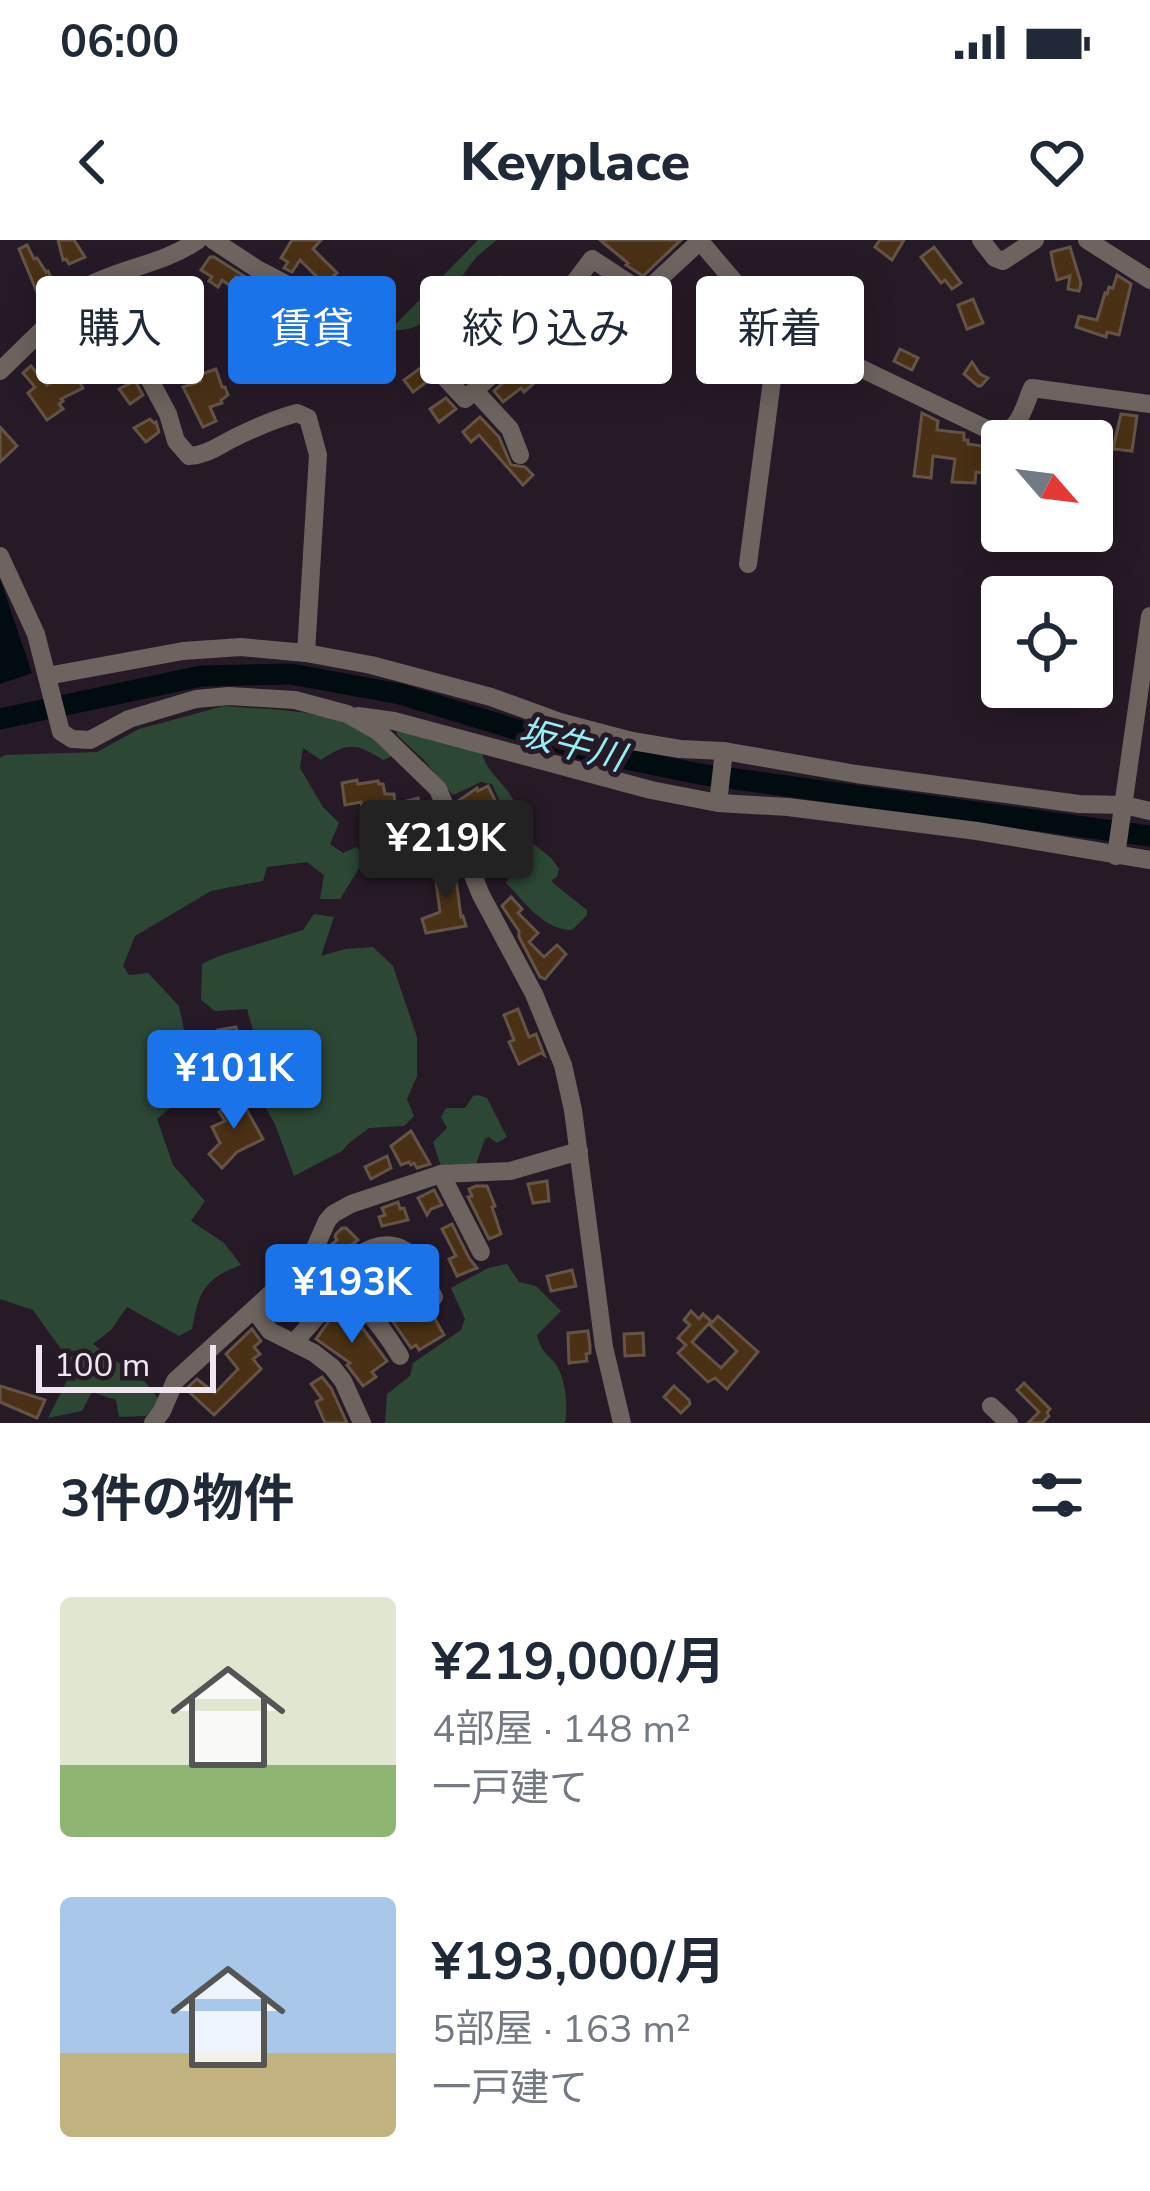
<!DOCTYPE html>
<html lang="ja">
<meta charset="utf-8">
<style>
:root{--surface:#fff;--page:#f6f6f7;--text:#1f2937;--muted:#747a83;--accent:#1a73e8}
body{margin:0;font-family:"Nunito Sans","Noto Sans JP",sans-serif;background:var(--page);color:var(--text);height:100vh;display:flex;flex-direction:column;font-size:45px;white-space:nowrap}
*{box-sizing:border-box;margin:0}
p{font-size:39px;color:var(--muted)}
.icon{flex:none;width:66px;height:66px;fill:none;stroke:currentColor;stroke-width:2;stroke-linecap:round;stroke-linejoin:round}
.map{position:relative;height:1183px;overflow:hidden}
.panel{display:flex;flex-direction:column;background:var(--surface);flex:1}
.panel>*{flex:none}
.guide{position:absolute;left:36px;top:36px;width:1080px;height:108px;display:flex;gap:24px}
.needle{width:78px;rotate:118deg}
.controls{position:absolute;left:981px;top:180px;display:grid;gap:24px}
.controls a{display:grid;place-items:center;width:132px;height:132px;border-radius:12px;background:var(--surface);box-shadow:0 6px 30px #0003;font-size:60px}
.scale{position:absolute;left:36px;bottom:30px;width:180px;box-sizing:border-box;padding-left:12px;border:6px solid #efe6ef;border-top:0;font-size:33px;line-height:42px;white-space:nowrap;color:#efe6ef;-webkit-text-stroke:9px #261a27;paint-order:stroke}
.price{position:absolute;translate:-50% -102px;padding:0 27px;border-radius:12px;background:var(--accent);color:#fff;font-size:39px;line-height:78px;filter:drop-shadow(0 3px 6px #0008)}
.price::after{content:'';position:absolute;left:50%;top:72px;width:36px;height:27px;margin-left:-18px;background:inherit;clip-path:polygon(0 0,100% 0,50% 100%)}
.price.on{background:#222;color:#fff}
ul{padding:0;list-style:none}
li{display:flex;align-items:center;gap:36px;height:300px;padding:0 60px}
li span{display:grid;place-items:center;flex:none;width:336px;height:240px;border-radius:12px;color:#555}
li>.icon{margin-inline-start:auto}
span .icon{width:144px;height:144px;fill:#fffc;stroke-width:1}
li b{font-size:51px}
h2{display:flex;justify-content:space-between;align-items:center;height:144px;padding:0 60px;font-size:51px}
.chip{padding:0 42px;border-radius:12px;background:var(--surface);box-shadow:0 6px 30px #0003;font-size:42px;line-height:108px}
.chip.on{background:var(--accent);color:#fff}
.status{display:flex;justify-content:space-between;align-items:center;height:84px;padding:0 60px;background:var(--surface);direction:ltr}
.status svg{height:33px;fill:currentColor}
header{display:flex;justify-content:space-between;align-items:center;height:156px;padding:0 60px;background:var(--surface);font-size:54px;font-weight:800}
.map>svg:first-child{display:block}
.green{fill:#2c4835}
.water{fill:#000c0f}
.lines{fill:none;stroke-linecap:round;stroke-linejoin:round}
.river{stroke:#000c0f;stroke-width:21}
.building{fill:#4a3115;stroke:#645446;stroke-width:3}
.minor{stroke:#6d645f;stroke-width:18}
.labels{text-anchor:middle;stroke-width:10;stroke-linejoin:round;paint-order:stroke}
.water-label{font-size:36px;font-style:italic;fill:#95edf5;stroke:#261a27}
</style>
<div class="status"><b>06:00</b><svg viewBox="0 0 49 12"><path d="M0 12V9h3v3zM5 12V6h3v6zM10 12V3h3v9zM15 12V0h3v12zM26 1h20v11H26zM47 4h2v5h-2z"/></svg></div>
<header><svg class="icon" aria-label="back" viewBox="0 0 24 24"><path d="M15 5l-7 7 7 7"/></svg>Keyplace<svg class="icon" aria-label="heart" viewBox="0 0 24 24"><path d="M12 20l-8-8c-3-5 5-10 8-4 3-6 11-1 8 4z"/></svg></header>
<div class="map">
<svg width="1150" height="1183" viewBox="0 0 1150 1183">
<rect width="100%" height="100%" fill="#261a27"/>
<!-- green -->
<g class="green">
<path d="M478,0H497C489,6 480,13 474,20C452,47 435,93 394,90L393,87Z"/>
<path d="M224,466C271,470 331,468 371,497C379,502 386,510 392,516L383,520C356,503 348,502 321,520L303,508L300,528L323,567L339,583L330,604L343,613L357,607L365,619L340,659H320L324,635L307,622L267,627L263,641L211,651L135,696L123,726L129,735L148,733L179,766L192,829L187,854L157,879L173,925L205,961L191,981L224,1003L241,1025C204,1039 199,1051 192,1089L179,1096L127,1067L111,1090L93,1104L146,1143L160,1161L146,1176L119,1177L116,1160L92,1152L82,1171L48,1178L74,1127L33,1070L0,1059V518L5,515L97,512L139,489Z"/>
<path d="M397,489L482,513C486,529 495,535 505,548C512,556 515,565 523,573L516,587L505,580L473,596L468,588L503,568L492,544L481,542L453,555L423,519L397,495Z"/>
<path d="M529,600L552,619L559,629L557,637L552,640L553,643L587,670V675L572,690C543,690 525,662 506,643L515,628L531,622L532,615L523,609Z"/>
<path d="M314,674L334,677L321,716L345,709L373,707L393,726L417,797V836L407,859L414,876L404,886L369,888L349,903L342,911L294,936L275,884L243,828L261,818L247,769L215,771L201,760L202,724L219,716L303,690Z"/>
<path d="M478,855L487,858L507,897L497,903L489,897L485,899L476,924L441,926L433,902L447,888L441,877L446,868H465L473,856Z"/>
<path d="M507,1024L519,1042L536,1046L561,1071L537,1095C543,1119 552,1114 559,1130C566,1145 568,1167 565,1183H385L387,1154L410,1136L413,1123L461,1090L465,1079L451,1048L488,1028Z"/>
</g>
<!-- water -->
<path class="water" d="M0,339L32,433L0,444Z"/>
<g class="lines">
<!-- river -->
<path class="river" d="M0,479L201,436L291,434L400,454L587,511L699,534L1150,596"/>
</g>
<!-- building -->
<g class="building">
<path d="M58,0H74L85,17L69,24L66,19L63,20Z"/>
<path d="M292,0H321L313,9L337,33L324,44L300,20L292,32L284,28L288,22L281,18Z"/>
<path d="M600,0H681L643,36L626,25L628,23Z"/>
<path d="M880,0H904L892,20L875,7Z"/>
<path d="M27,5L34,19L37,18L46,32L48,31L59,55L44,69L19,9Z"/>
<path d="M934,7L961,43L952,49L945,40L941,43L921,17Z"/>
<path d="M1070,7L1081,43L1079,51L1068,49L1070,36L1057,40L1053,24L1051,12Z"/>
<path d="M210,17H214L244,36L240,41L236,37L229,45L222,40L218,47L209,41L212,37L201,30Z"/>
<path d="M1117,35L1131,44L1119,95L1107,92L1106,97L1076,87L1079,76L1097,80L1105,53L1107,54L1109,47L1113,48Z"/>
<path d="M500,37L510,49L494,63L489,59L480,65L474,59Z"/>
<path d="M781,38L797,46L792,59L819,72L811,89L776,71L779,65L772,62Z"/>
<path d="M601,41L613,49L594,79L611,88L604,101L564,78L570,71L578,76L591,51L595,53Z"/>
<path d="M973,59L983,83L967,89L958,65Z"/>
<path d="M79,72L89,87L95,83L120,117L104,126L74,78Z"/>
<path d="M311,75L324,86L316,100L301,86Z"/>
<path d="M483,88L492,99L489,102L497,112L467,139L452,121L473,103L469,99Z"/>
<path d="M566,102L578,109L570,126L553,116L559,106L563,108Z"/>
<path d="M900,109L918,118L912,130L894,121Z"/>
<path d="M537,113L545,122L534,131L540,138L524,152L521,148L503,162L494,151Z"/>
<path d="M972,122L980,134L988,138L981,146H978L964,134Z"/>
<path d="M31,126L47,145L71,130L75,133L83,148L61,159L63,161L59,164L63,169L47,180L28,153L35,147L23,133Z"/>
<path d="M422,127L429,140L413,152L404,140Z"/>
<path d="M216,129L222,147H225L228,155L221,160L222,163L210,167L216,181L203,187L183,147L201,141L199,135Z"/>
<path d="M135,141L143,155L130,164L119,149Z"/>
<path d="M446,158L456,169L439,182L430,169Z"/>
<path d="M922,173L938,181L937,190L964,193V200H968V204L1002,209L998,235L976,232L975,243L952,242L955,219L933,216L931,238L914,236Z"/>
<path d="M1121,174L1137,176L1132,211L1113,209Z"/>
<path d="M480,177L499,197L511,225L525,227L533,235L523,245L479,195L471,202L463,192Z"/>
<path d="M150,179L154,183L156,182L159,192L146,202L134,188Z"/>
<path d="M0,187L17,206L0,222Z"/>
<path d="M357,540L358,544L378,541L379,544H383L385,554H394L395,564L418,558L420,567L430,565L438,584L388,594L383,570L363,573L361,562L345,565L342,543Z"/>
<path d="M488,546L499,568L467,584L458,561L477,548L478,551Z"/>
<path d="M508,593L520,612L501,625L490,605Z"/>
<path d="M454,624L461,677L463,676L466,686L426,693L422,679L440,672L434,626Z"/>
<path d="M511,657L522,669L518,673L538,693L529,702L544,717L557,705L566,714L545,739L540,737L519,697V691L502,666Z"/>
<path d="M518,769L529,797L536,794L544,815L541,813L519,824L509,802L514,800L504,775Z"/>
<path d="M236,787L241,807L224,812L218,790Z"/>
<path d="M239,856L263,899L237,912L222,928L209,914L220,903L212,887L225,881L219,872Z"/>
<path d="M411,891L430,924L417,928L414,923L411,925L409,922L401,925L391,906Z"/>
<path d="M387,916L391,928L371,939L365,927Z"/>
<path d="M547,941L549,961L533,963L528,944Z"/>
<path d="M476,946H487L495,966L492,967L501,994L489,999L468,957L472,956L469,949Z"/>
<path d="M434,950L442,965L431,969L427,975L418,958Z"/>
<path d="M398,962L400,969L404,968L408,980L382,986L379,977L385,975L382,968Z"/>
<path d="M452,984L469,1018L477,1028L457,1036L449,1019L456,1016L442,989Z"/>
<path d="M342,988H346L358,1000L333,1020L315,1053L293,1078L282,1068L314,1037L330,1006L337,1000L335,997L336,994Z"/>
<path d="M388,1019L391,1023L393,1022L402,1037L405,1035L423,1065L433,1070L431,1072L444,1095L419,1110L416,1105L411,1108L389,1076L358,1045L364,1040L359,1034L360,1032L377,1021Z"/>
<path d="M572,1030L576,1046L551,1051L547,1036Z"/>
<path d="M339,1067L361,1086L387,1121L372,1132L376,1137L363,1146L347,1125L350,1123L316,1099Z"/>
<path d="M691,1071L699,1079L703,1074L711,1081L692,1102L721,1128L737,1111L710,1085L718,1076L758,1112L727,1149L715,1138L708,1142L678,1113L686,1105L678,1098L690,1085L684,1080Z"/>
<path d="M252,1089L261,1101L254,1107L260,1114L253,1119L261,1129L214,1175L186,1149L197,1139L215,1153L238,1129L226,1114Z"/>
<path d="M588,1091L590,1106V1113L586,1114L587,1121L569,1123L568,1093Z"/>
<path d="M643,1093L644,1115L625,1116L624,1094Z"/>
<path d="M322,1137L331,1148L347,1183H325L316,1162L322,1159L311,1144Z"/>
<path d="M1024,1143L1050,1169L1047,1173L1049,1176L1042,1183H1028L1039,1172L1017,1150Z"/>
<path d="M0,1146L45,1160L37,1178L0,1162Z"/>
<path d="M674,1146L689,1160L690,1164L681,1173L664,1157Z"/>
</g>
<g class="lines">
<!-- minor -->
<g class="minor">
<path d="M213,0L257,29L345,75L347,81L334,95"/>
<path d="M699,0L771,85L774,94V125L748,324"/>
<path d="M981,0L995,18L1003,21L1035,0"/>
<path d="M1087,0L1150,40"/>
<path d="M86,47L136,114L168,174L176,201L189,216C207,215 218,206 234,198C254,188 275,179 297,173L308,178L318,215L306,413"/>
<path d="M489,75L520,110"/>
<path d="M771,85L995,193C1019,194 1024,167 1032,148L1150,164"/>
<path d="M438,130L465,159L531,100L592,19L644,53L700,1"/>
<path d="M0,131L86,47C123,27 162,25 198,0"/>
<path d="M475,151L510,189L520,215"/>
<path d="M0,316L36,394L61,492L72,499L90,500L129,479L196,459L229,456L295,460L347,474L379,492L438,549L481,655L534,754L563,825L573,870L604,1107L622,1183"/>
<path d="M47,436L183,411L241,407L306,413L371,425L491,457L560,482L632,501L680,509L724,511L856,534L1079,564L1124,565L1150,571"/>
<path d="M358,476L394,481L651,550L718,563L788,567L977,591L1150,620"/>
<path d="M718,563L724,511"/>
<path d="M1116,616L1150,376"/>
<path d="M441,934L481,1012"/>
<path d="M332,1047C368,1068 378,1081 400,1116"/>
<path d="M255,1071L270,1091L314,1113L332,1127L343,1141L362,1183"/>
<path d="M294,1103C302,1093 312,1083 320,1072C330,1059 333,1041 344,1028C360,1011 384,997 406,1011L434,1057"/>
<path d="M991,1166L1009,1183"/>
<path d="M153,1183L162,1171L175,1141L311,1017L327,981L333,974L351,964L441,934L510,931L579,911"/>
</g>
</g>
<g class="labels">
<!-- water labels -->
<g class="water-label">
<text transform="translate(572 504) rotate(15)" y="13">坂牛川</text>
</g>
</g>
</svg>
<div class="controls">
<a><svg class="needle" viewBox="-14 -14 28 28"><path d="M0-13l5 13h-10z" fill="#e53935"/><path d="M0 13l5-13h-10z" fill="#747a83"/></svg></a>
<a><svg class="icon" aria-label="locate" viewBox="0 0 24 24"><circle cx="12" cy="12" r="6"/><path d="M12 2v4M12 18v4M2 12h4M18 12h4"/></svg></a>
</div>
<div class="scale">100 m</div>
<b class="price on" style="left:446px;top:662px">¥219K</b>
<b class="price" style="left:234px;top:892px">¥101K</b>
<b class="price" style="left:352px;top:1106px">¥193K</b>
<div class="guide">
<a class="chip">購入</a>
<a class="chip on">賃貸</a>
<a class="chip">絞り込み</a>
<a class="chip">新着</a>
</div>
</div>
<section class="panel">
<h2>3件の物件<svg class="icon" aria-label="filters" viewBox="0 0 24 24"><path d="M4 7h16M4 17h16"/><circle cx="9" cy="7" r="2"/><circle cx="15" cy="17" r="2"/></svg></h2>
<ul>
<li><span style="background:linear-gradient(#dfe7d0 70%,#8fb573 0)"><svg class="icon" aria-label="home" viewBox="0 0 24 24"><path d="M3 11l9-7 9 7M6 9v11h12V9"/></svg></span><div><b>¥219,000/月</b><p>4部屋 · 148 m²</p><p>一戸建て</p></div></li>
<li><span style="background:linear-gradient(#a9c7e8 65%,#c2b280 0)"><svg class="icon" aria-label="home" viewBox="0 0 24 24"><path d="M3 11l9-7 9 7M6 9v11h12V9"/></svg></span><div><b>¥193,000/月</b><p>5部屋 · 163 m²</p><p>一戸建て</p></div></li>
</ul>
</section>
